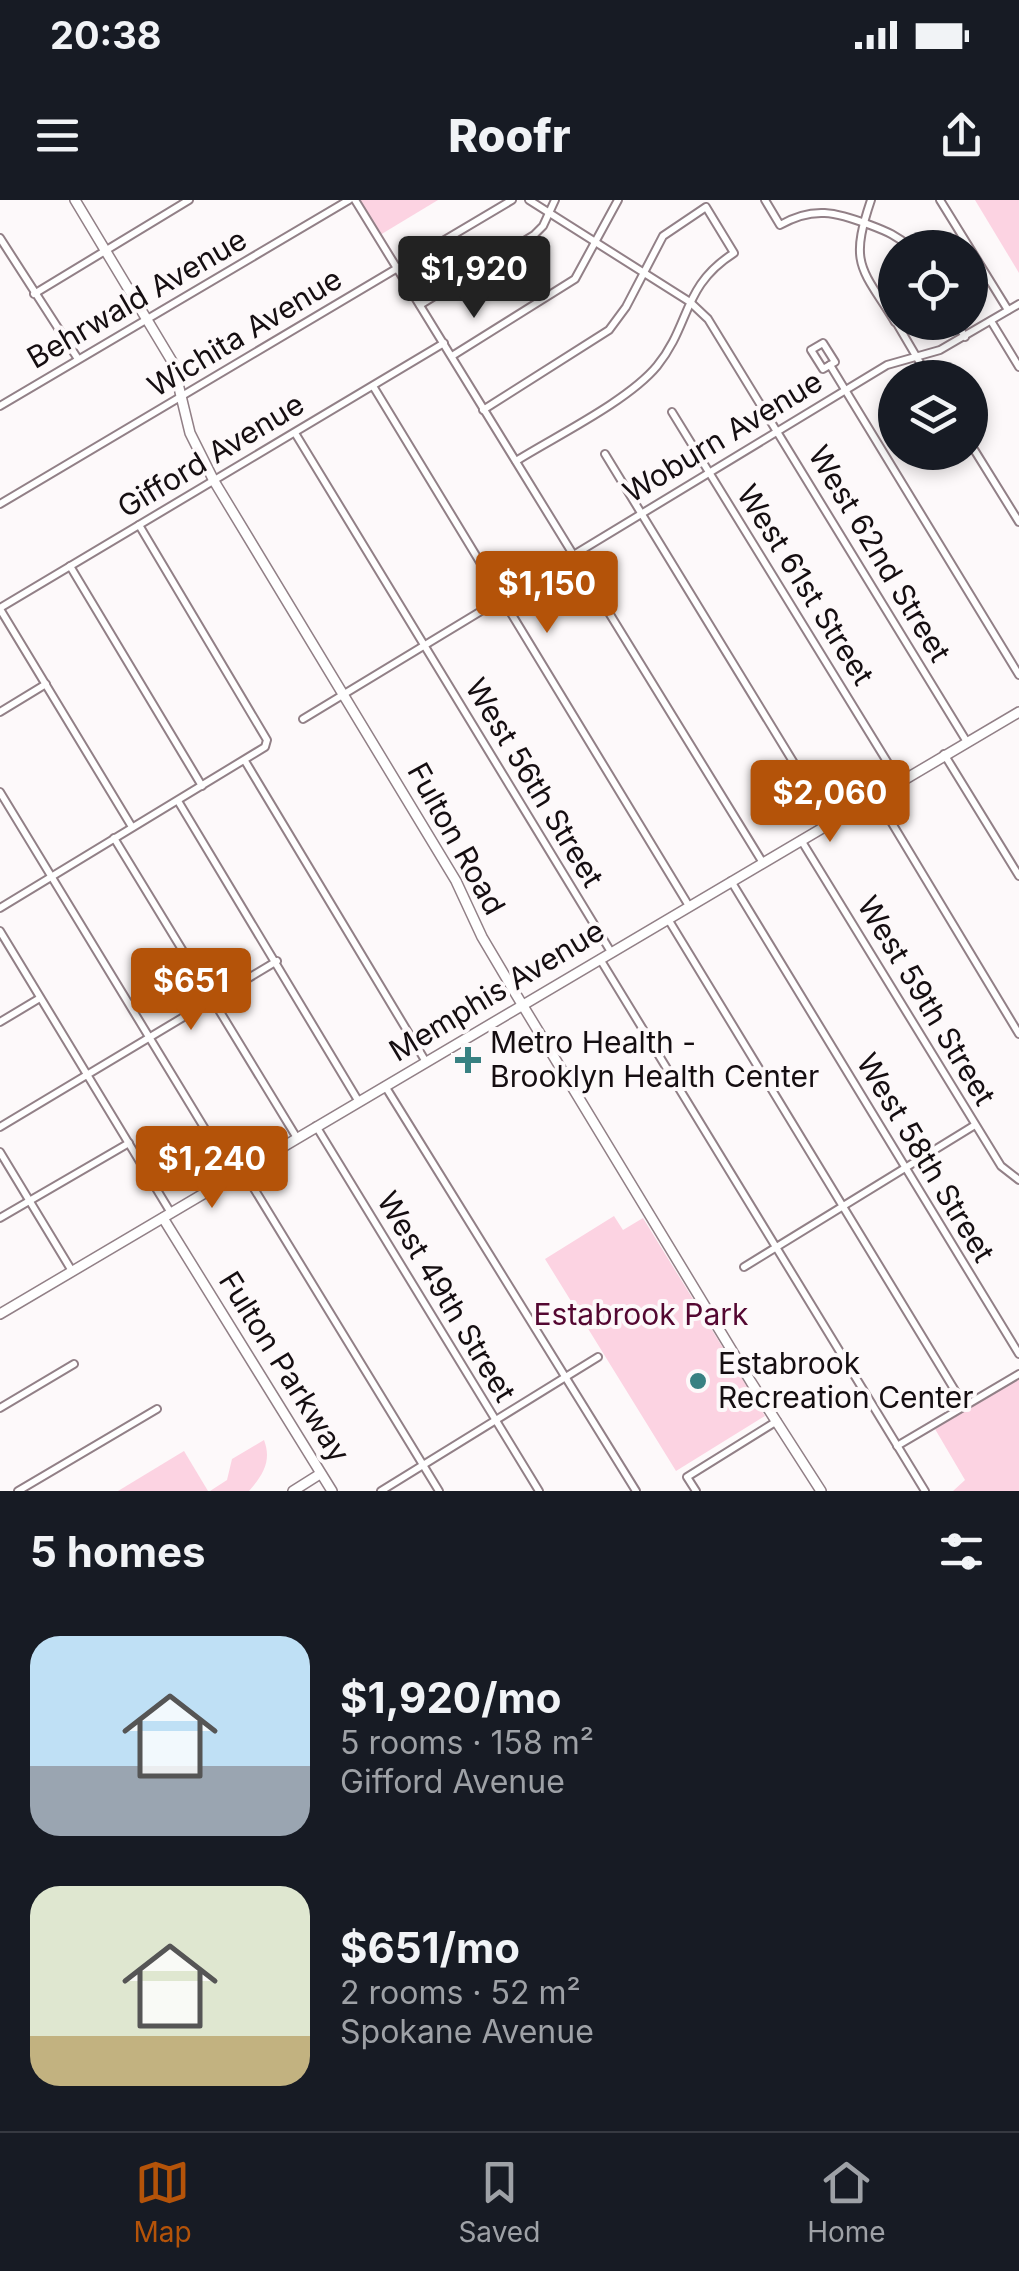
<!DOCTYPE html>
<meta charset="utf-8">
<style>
:root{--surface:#171b24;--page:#20242c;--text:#f1f3f6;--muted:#9ea1a6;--line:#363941;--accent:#b45309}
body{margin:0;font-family:Inter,sans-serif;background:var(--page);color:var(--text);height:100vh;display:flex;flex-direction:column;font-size:38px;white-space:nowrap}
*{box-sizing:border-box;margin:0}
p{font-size:32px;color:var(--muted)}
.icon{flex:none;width:55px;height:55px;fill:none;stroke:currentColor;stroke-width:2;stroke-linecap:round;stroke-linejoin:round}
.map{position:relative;height:1291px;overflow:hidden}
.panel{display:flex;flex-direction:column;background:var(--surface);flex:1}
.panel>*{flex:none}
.buttons{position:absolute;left:878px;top:30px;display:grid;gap:20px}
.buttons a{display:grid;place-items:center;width:110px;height:110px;border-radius:50%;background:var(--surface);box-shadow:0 5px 15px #0003;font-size:50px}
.price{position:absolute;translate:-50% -85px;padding:0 22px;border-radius:10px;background:var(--accent);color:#fff;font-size:32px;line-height:65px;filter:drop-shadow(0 2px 5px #0008)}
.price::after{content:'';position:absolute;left:50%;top:60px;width:30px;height:22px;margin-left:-15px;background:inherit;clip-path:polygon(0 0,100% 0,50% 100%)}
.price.current{background:#222;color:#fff}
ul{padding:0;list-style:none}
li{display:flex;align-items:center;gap:30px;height:250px;padding:0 30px}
li span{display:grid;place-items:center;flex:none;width:280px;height:200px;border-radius:30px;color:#555}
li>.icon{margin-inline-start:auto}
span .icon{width:120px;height:120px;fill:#fffc;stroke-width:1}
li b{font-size:42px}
h2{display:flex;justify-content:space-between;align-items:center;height:120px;padding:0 30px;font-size:42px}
.status{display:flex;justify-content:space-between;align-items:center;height:70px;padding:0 50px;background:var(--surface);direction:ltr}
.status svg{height:28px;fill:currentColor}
header{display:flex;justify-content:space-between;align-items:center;height:130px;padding:0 30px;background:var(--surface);font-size:45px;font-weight:800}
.tabs{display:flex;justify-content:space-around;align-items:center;height:140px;border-top:2px solid var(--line);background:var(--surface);font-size:28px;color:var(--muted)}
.tabs a{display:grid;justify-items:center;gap:5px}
.tabs .current{color:var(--accent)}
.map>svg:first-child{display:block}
.green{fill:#fcd3e2}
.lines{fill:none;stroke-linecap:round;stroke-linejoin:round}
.street-casing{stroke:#928087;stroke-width:10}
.secondary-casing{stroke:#928087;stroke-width:12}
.street{stroke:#fff;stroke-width:6}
.secondary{stroke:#fff;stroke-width:9}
.poi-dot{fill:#388182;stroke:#fdf9fa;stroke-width:4}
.labels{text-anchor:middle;stroke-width:8;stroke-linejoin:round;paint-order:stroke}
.street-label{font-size:30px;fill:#150e11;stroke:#fdf9fa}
.poi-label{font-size:30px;fill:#150e11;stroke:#fdf9fa;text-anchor:start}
.park-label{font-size:30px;fill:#540731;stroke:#fdf9fa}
</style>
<div class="status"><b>20:38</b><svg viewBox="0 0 49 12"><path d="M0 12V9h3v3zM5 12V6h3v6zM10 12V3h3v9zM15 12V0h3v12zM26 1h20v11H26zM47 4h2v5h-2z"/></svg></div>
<header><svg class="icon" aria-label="menu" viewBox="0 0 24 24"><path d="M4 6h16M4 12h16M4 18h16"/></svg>Roofr<svg class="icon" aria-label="share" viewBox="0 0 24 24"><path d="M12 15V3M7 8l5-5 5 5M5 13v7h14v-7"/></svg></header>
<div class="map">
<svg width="1019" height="1291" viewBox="0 0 1019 1291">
<rect width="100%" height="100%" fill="#fdf9fa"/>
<!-- green -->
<g class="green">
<path d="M359,0H438L380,35Z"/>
<path d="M975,0H1019V73Z"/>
<path d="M614,1016L623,1030L643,1018L765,1216L676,1271L545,1059Z"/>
<path d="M1019,1179V1291H953L965,1280L935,1229Z"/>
<path d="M264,1240C272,1261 263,1275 249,1291H210L227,1280L232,1259Z"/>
<path d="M184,1251L208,1291H118Z"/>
</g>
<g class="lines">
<!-- street casing -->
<g class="street-casing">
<g id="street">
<path d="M355,0L763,663"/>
<path d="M529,0L690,102L708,119L967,542"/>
<path d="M765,0L780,25C813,6 836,12 870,25C886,31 898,36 911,48"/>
<path d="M871,0C849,65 861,67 895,122"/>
<path d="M940,0L1008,110"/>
<path d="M0,38L78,159"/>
<path d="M34,94L189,0"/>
<path d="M420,105L534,35L543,26L555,0"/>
<path d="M991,121L1019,167"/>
<path d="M896,122L929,178"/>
<path d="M956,122L965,137"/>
<path d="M823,143L835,162L823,169L811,150Z"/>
<path d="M452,156L575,79L618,0"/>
<path d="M830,165L1019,475"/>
<path d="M373,186L689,706"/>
<path d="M0,206L349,0"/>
<path d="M483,210L609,130L626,107L663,36L706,7L734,53C682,86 691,124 657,166C628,201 556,236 516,261"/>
<path d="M672,212L899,581"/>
<path d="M295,233L611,752"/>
<path d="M970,243L1019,322"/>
<path d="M605,254L830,622"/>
<path d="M0,304L512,0"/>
<path d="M70,366L202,586"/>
<path d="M0,408L444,143"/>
<path d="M0,409L132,627"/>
<path d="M0,512L46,484"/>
<path d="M303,519L887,165L940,150L1019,104"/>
<path d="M944,554L1019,676"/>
<path d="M245,561L426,862"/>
<path d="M0,592L233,975"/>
<path d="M875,595L1019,834"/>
<path d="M178,601L359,902"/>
<path d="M114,638L297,938"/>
<path d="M801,640L1001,966L1019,980"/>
<path d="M731,681L1019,1154"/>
<path d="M0,708L265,547L267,540L139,325"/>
<path d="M668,719L965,1207"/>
<path d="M0,731L171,1013"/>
<path d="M600,759L925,1291"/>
<path d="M0,822L40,798"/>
<path d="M385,886L636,1291"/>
<path d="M316,926L539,1291"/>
<path d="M0,927L277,761"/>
<path d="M0,952L72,1071"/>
<path d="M242,969L439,1291"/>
<path d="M0,1018L129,943"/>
<path d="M744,1067L975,925"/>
<path d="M0,1208L74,1164"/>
<path d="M897,1246L1019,1174"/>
<path d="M18,1291L157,1209"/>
<path d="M381,1291L598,1157"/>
<path d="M696,1291L687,1277L777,1221"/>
</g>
</g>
<!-- secondary casing -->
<g class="secondary-casing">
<g id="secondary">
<path d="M75,0L173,163L190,233L214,281L456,681L482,737L517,796L751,1182L821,1291"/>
<path d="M163,1018L332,1291"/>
<path d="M0,1114L1019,512"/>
<path d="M293,1291L320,1274"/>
</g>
</g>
<!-- street -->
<use href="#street" class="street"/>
<!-- secondary -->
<use href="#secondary" class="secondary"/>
</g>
<!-- markers -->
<g class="poi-dot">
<path d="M463 845h10v10h10v10h-10v10h-10v-10h-10v-10h10z"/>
<circle cx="698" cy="1181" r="10"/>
</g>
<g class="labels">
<!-- street labels -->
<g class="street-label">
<text transform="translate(137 99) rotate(-30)" y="10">Behrwald Avenue</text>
<text transform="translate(245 133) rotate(-31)" y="10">Wichita Avenue</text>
<text transform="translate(723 237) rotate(-31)" y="10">Woburn Avenue</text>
<text transform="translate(211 256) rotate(-31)" y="10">Gifford Avenue</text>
<text transform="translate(879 354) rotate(59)" y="10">West 62nd Street</text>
<text transform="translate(805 385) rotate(58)" y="10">West 61st Street</text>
<text transform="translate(534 583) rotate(59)" y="10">West 56th Street</text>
<text transform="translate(456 639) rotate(61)" y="10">Fulton Road</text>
<text transform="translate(497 791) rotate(-31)" y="10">Memphis Avenue</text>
<text transform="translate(926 801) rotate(59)" y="10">West 59th Street</text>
<text transform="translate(925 958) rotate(59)" y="10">West 58th Street</text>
<text transform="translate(446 1097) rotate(59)" y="10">West 49th Street</text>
<text transform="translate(284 1167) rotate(58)" y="10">Fulton Parkway</text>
</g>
<!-- poi labels -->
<g class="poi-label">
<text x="490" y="853">Metro Health -<tspan x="490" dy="34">Brooklyn Health Center</tspan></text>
<text x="718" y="1174">Estabrook<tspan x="718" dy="34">Recreation Center</tspan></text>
</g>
<!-- park labels -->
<g class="park-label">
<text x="641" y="1125">Estabrook Park</text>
</g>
</g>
</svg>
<div class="buttons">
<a><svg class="icon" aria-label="locate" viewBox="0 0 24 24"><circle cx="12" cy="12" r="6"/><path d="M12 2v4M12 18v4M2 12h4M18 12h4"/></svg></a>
<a><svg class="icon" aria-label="layers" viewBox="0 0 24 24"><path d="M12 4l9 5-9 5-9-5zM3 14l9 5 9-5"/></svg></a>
</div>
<b class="price current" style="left:474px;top:121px">$1,920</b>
<b class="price" style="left:547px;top:436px">$1,150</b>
<b class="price" style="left:830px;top:645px">$2,060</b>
<b class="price" style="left:191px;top:833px">$651</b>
<b class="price" style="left:212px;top:1011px">$1,240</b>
</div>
<section class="panel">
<h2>5 homes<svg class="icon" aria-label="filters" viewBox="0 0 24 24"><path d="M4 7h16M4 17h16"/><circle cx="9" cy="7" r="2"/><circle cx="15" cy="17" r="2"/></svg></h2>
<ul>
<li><span style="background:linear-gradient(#bfe0f5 65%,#9aa5b1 0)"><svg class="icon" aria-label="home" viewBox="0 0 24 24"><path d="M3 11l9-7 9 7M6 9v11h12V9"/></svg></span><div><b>$1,920/mo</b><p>5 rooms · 158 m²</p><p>Gifford Avenue</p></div></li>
<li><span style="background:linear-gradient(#dfe7d0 75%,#c2b280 0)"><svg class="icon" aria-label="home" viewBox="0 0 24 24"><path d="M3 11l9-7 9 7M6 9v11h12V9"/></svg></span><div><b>$651/mo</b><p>2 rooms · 52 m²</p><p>Spokane Avenue</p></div></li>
</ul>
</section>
<nav class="tabs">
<a class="current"><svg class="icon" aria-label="map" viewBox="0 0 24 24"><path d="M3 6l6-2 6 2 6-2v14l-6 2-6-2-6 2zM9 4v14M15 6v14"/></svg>Map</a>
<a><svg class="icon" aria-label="saved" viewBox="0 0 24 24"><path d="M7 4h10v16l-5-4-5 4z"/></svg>Saved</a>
<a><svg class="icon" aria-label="home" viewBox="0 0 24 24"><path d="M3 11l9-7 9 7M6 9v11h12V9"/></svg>Home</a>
</nav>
